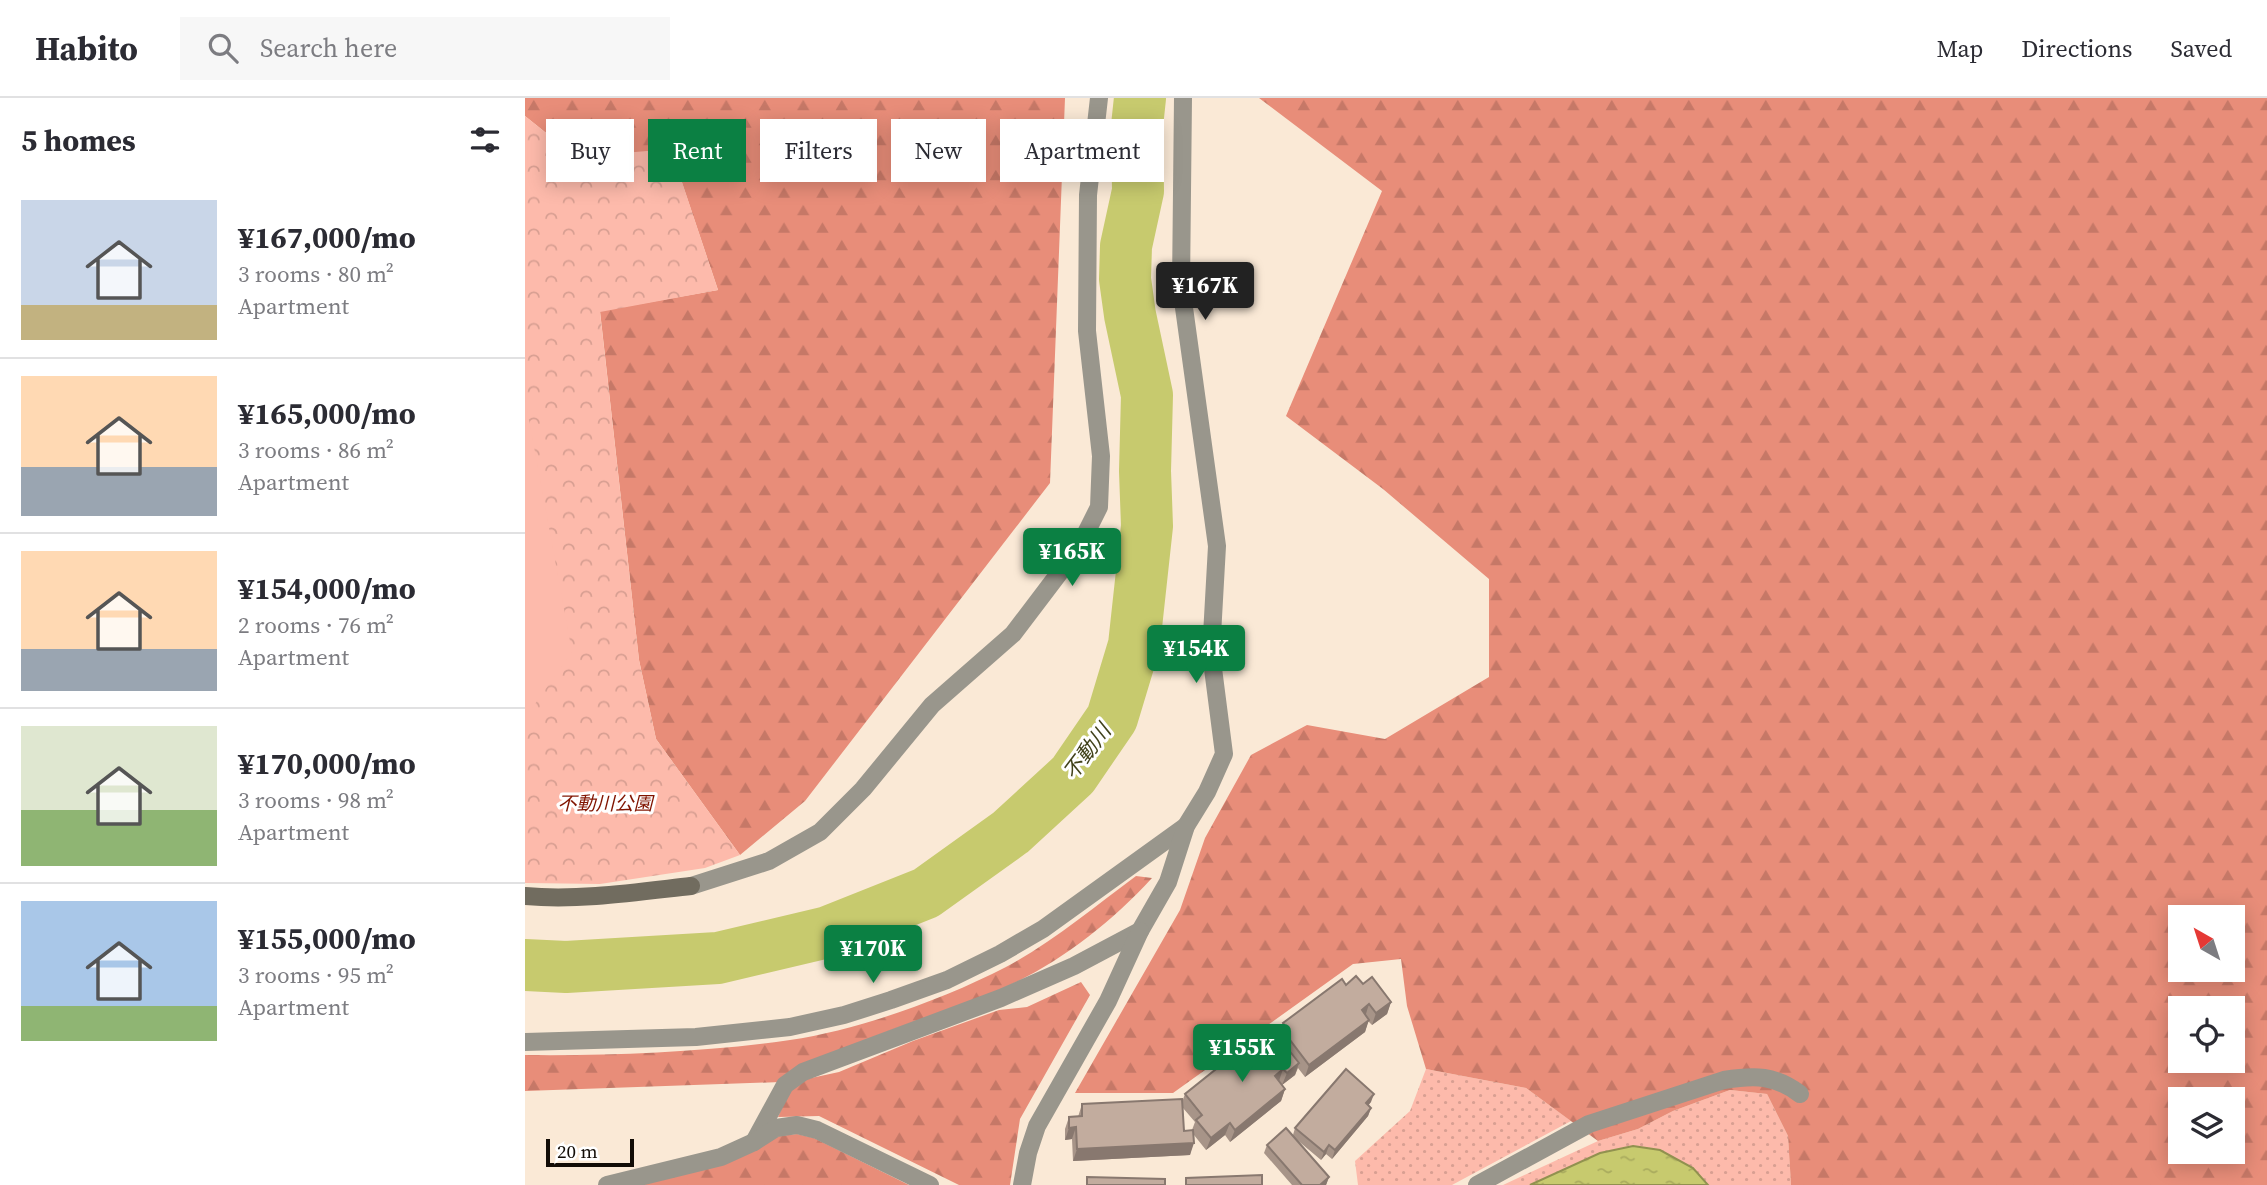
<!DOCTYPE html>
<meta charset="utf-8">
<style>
:root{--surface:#fff;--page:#f7f7f7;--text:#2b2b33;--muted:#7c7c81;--line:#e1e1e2;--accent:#0b8043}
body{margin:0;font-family:"Source Serif 4","Noto Sans JP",serif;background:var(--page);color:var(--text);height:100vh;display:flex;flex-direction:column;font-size:26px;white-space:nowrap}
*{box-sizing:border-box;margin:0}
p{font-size:23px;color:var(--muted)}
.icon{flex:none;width:38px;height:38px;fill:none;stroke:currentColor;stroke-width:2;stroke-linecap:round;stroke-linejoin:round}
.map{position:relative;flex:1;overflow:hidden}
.sheet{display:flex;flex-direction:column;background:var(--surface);width:525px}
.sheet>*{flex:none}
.top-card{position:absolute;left:21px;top:21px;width:665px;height:63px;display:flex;gap:14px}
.needle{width:46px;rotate:321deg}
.tools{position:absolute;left:1643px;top:807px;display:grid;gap:14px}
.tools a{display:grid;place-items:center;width:77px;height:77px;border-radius:0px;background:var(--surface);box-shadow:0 4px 18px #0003;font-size:35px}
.scale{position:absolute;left:21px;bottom:18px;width:88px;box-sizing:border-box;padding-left:7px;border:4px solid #120c06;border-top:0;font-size:19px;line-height:24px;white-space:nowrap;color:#120c06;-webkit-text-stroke:5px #fff;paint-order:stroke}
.price{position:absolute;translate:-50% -60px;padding:0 16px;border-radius:7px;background:var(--accent);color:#fff;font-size:23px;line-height:46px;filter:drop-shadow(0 2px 4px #0008)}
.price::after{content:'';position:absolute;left:50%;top:42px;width:21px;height:16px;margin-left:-10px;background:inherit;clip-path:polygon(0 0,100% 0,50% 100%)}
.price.selected{background:#222;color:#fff}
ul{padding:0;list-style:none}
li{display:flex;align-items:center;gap:21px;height:175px;padding:0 21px}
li+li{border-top:2px solid var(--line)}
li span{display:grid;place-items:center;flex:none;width:196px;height:140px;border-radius:0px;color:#555}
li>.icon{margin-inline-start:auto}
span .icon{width:84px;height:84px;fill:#fffc;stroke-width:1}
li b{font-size:30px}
h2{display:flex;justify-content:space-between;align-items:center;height:84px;padding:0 21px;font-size:30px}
.tag{padding:0 24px;border-radius:0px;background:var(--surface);box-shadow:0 4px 18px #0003;font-size:24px;line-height:63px}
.tag.selected{background:var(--accent);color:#fff}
header{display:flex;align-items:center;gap:42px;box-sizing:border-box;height:98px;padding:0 35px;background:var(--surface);border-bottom:2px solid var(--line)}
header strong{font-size:33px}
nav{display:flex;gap:38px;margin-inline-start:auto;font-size:24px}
.search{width:490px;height:63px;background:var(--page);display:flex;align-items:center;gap:18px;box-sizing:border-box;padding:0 24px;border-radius:0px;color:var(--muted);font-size:26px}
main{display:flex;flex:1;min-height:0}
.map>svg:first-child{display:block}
.grass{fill:url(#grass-dots)}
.forest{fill:url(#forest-firs);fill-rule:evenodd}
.park{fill:url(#park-crowns)}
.garden{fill:#fdbaab}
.water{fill:url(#water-ripples);stroke:#91914f;stroke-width:2}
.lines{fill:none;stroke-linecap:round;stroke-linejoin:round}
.river{stroke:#c7ca6e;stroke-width:52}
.street{stroke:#99968c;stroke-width:18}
.secondary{stroke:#716c5f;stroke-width:18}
.wall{fill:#a79488;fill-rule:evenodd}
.shaded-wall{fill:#88786f}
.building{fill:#c2ac9e;stroke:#88786f;stroke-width:2}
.labels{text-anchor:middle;stroke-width:6;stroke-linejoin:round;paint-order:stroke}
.park-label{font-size:19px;font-style:italic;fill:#811400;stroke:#fff}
.water-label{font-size:21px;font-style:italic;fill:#41421b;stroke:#fff}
</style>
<header>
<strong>Habito</strong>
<div class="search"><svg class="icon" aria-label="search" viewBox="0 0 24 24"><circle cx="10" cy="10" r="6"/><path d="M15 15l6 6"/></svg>Search here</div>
<nav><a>Map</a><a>Directions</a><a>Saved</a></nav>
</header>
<main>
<section class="sheet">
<h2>5 homes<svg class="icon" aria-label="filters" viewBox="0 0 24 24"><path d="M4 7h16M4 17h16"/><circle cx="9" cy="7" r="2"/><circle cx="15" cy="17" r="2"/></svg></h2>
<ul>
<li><span style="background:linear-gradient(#c9d6e8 75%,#c2b280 0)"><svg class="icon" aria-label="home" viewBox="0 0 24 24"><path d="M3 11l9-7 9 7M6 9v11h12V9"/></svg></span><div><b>¥167,000/mo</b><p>3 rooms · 80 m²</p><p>Apartment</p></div></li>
<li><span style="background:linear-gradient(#ffd9b3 65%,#9aa5b1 0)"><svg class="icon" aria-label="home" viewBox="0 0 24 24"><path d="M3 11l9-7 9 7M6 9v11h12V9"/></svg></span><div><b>¥165,000/mo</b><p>3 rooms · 86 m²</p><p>Apartment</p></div></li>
<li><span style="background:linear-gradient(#ffd9b3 70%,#9aa5b1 0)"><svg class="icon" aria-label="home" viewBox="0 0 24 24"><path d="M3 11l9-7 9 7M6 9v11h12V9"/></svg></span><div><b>¥154,000/mo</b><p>2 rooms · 76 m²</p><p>Apartment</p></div></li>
<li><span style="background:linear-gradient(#dfe7d0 60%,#8fb573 0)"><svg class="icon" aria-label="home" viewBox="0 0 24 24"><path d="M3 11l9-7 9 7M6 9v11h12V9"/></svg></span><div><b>¥170,000/mo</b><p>3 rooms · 98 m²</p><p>Apartment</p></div></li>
<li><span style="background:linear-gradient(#a9c7e8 75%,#8fb573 0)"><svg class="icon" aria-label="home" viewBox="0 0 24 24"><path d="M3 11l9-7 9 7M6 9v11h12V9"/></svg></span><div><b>¥155,000/mo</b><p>3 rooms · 95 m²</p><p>Apartment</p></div></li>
</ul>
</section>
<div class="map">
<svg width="1742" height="1087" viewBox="0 0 1742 1087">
<defs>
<pattern id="grass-dots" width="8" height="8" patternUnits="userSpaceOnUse" patternTransform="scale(1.75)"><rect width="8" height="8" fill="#fdbaab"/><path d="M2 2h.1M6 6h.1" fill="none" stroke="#d89f92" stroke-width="1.8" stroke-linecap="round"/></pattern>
<pattern id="forest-firs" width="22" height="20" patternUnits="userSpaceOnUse" patternTransform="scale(1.75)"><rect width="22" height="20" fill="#e88d79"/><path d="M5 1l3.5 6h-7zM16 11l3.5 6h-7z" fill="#c67867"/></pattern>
<pattern id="park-crowns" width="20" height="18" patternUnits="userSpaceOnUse" patternTransform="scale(1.75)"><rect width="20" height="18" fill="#fdbaab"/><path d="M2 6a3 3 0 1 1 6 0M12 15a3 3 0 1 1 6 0" fill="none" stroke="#d89f92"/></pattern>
<pattern id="water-ripples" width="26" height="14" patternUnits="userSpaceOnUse" patternTransform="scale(1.75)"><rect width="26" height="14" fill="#c7ca6e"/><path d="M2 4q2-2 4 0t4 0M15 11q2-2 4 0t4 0" fill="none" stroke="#aaac5e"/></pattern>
</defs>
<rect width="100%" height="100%" fill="#fae9d6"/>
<!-- grass -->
<g class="grass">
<path d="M901,971L1001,990L1046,1023L927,1087H833L830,1063L885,1013Z"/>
<path d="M1205,992L1242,996L1263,1038L1266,1087H1183L1181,1083L1021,1079L1005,1087H978L1073,1043L1113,1031L1148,1013Z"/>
</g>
<!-- forest -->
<g class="forest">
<path d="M0,0H540L525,385L280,703L215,757L131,641L114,562L75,213L193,192L146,52L51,59L0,18Z"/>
<path d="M734,0H1742V1087H1266L1263,1038L1242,996L1205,992L1148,1013L1113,1031L1073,1043L1001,990L901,971L882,908L876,861L828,866L648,995H550L655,812L680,740L726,657L782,627L860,641L964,579V481L858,391L761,318L857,93ZM1656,819H1708V872H1656ZM1656,910H1708V962H1656ZM1656,1001H1708V1054H1656Z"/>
<path d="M611,778L627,780C578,833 520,876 452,901C405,919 357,934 311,954C291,963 272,971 255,984L0,993V957C85,958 181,954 265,942C334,932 419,901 481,869C528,844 569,809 611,778Z"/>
<path d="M556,884L565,897L495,1021L485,1087H434L294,1018L253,1019L265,991L277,982L314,974L388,943L474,912L502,909Z"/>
<path d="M272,1036L289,1040L384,1087H118L254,1038Z"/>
</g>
<!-- park -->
<path class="park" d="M0,18L51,59L146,51L193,192L75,214L114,562L131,641L215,757L180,770L75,786L0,785Z"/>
<!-- garden -->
<path class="garden" d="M0,300L47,554L0,620Z"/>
<!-- water -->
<path class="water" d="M1108,1048L1135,1052L1168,1070L1183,1087H1005L1075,1055Z"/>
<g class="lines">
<!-- river -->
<path class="river" d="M0,867L41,869L193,860L303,834L401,795L486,734L548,677L587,620L609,547L622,428L620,373L622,297L605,217L600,181L601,148L613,93L612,28L615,0"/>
<!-- street -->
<g class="street">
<path d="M166,788L244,763L295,734L338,691L407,607L488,536L554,449L574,409L576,358L562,233L563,97L574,0"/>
<path d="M0,944L171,939L265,929L319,917L366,902L422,882L475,856L518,831L661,728"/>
<path d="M229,1044L260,987L278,974L476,900L549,868L615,833L643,784L661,728L682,694L699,656L686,555L692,448L656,188L658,0"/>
<path d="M82,1087L196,1059L229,1044L251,1030L272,1027L292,1032L405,1087"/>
<path d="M497,1087L503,1055L512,1028L583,903L615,833"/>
<path d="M952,1087L1064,1026L1199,982C1230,977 1250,977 1275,996"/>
</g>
<!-- secondary -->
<path class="secondary" d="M0,798C53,803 113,794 166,788"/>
</g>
<!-- wall -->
<g class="wall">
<path d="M838,886L866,904L862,916L847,927L843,923L840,934L780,979L773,970L770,977L757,987L760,991L756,1003L705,1044L700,1037L681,1052L669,1037L665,1057L548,1063L547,1041L540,1042V1031L544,1019H553L557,1006L657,1004L660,996L756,942L753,937L758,925L821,887ZM658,1010L670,1024L667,1032L659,1033Z"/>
<path d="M846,1004L843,1007L846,1010L843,1018L807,1061L801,1056L796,1062L771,1041L804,1079L801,1087H767L739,1055L742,1047L768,1037L770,1030Z"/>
</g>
<!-- shaded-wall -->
<g class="shaded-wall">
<path d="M866,904L862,916L847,927L851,915Z"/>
<path d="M844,906L840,919L837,912Z"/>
<path d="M844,922L840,934L780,979L784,967Z"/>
<path d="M774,965L770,977L757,987L762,975Z"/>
<path d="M758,971L754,983L750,978Z"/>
<path d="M760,991L756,1003L705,1044L710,1032Z"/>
<path d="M849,996L846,1004L838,1014L841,1005Z"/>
<path d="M846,1010L843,1018L807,1061L810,1052Z"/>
<path d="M705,1025L700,1037L681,1052L686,1040Z"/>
<path d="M551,1029L547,1041L540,1042L544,1030Z"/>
<path d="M669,1045L665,1057L548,1063L552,1051Z"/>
<path d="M804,1047L801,1056L796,1062L799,1054Z"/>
<path d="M804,1079L801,1087H795Z"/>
</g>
<!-- building -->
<g class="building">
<path d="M831,878L838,886L847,879L866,904L851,915L844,906L837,912L844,922L784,967L759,934L762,931L758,925L817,881L821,887Z"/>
<path d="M745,928L774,965L762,975L758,971L750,978L760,991L710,1032L705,1025L686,1040L671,1022L677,1017L660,996Z"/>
<path d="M821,971L849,996L841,1005L846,1010L810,1052L804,1047L799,1054L770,1030Z"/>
<path d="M657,1001L659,1033L668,1032L669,1045L552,1051L551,1029L544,1030V1019L557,1018V1006Z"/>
<path d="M761,1030L804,1079L795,1087H777L742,1047Z"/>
<path d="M737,1077V1087H661V1080Z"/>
<path d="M562,1079L640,1081V1087H562Z"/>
</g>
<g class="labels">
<!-- park labels -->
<g class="park-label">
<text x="80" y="712">不動川公園</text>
</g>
<!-- water labels -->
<g class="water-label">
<text transform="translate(562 654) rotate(-53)" y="7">不動川</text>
</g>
</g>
</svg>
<div class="tools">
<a><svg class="needle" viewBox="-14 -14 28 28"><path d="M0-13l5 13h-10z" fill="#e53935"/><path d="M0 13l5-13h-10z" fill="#7c7c81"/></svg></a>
<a><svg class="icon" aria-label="locate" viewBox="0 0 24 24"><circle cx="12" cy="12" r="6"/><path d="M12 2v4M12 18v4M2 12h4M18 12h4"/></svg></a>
<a><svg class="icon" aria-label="layers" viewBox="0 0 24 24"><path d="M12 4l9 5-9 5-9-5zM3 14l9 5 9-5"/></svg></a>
</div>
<div class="scale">20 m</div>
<b class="price selected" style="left:680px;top:224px">¥167K</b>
<b class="price" style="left:547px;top:490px">¥165K</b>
<b class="price" style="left:671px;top:587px">¥154K</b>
<b class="price" style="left:348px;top:887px">¥170K</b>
<b class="price" style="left:717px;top:986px">¥155K</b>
<div class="top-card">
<a class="tag">Buy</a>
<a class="tag selected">Rent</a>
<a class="tag">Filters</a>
<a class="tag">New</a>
<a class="tag">Apartment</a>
</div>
</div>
</main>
